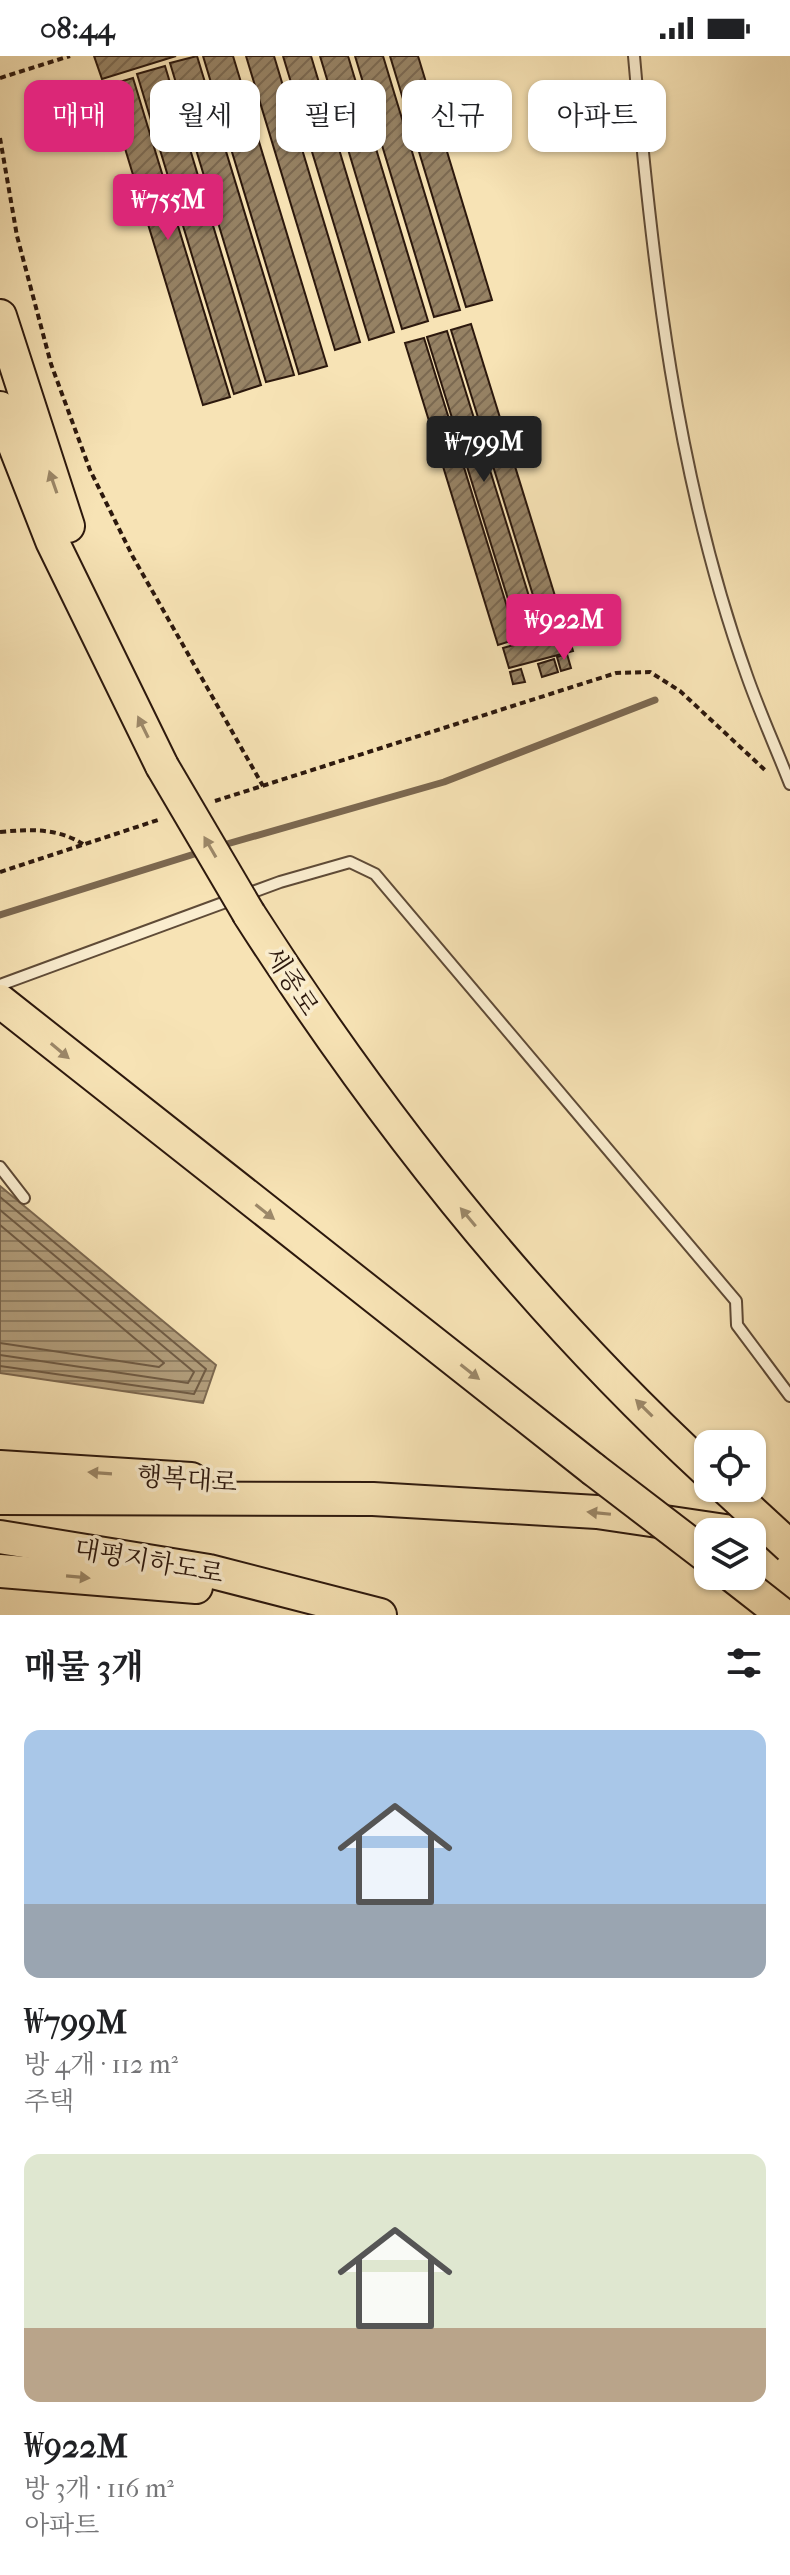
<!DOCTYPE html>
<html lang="ko">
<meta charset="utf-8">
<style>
:root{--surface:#fff;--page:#f6f6f6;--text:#202124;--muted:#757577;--accent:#db2777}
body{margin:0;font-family:"IM FELL French Canon","Noto Serif KR",serif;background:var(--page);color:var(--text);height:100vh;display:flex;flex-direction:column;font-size:30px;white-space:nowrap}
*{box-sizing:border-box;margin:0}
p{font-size:26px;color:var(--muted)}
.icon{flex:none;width:44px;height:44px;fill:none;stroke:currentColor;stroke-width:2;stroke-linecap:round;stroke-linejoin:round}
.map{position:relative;height:1559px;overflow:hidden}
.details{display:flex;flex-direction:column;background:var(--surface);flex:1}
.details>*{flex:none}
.hud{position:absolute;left:24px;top:24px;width:742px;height:72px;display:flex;gap:16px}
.fabs{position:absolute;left:694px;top:1374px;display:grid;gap:16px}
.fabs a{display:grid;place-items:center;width:72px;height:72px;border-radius:16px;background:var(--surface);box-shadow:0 2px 6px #0004;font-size:40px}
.price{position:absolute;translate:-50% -68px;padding:0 18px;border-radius:8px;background:var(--accent);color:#fff;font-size:26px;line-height:52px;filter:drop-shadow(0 2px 4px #0008)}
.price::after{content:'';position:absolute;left:50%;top:48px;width:24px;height:18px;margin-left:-12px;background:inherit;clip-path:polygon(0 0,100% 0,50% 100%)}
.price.on{background:#222;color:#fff}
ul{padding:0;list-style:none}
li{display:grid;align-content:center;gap:16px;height:424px;padding:0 24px}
li span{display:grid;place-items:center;height:248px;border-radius:16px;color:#555}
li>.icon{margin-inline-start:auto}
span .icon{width:144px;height:144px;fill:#fffc;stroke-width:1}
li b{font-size:34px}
h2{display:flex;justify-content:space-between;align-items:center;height:96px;padding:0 24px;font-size:34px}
.tag{padding:0 28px;border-radius:16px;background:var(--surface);box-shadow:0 2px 6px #0004;font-size:28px;line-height:72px}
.tag.on{background:var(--accent);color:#fff}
.status{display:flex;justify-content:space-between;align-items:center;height:56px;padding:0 40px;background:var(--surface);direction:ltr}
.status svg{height:22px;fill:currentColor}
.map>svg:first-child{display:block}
.water{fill:url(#water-rules);stroke:#7c6850;stroke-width:2}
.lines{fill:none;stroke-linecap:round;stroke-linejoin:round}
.shore{stroke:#6f5b44;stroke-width:2}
.stream{stroke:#7c6850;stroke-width:7}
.building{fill:url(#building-hatch);stroke:#2c180d;stroke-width:2}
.service-casing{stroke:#5f4b37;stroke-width:14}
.trunk-casing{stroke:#2c180d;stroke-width:36}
.path{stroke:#2c180d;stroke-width:4;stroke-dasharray:6 4;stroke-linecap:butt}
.service{stroke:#faedcf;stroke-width:10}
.trunk{stroke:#f7e3b5;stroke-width:32}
.trunk-bridge-casing{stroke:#2c180d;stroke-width:36;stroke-linecap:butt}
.trunk-bridge{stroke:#f7e3b5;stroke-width:32}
.oneway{fill:#9c8869}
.labels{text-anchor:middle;stroke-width:7;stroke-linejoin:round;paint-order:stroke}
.street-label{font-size:26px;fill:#2c180d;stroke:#faedcf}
</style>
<div class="status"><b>08:44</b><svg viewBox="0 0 49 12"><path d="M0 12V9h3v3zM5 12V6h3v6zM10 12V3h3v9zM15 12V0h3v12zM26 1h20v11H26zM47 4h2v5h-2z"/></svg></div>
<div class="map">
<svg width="790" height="1559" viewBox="0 0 790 1559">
<defs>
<pattern id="water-rules" width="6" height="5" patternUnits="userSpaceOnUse" patternTransform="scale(2)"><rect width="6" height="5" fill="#b29e7c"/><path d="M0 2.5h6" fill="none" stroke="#918064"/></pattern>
<pattern id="building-hatch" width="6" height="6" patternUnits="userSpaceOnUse" patternTransform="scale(2)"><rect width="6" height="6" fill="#968264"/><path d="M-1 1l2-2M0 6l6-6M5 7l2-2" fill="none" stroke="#7b6951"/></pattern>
</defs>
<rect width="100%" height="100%" fill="#f7e3b5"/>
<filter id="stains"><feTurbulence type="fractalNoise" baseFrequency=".0025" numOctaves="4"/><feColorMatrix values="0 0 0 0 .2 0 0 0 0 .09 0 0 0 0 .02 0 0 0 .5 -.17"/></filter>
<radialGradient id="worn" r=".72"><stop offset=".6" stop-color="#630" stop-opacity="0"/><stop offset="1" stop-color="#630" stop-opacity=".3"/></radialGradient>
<!-- water -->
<path class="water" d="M0,1130L216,1309L203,1347L0,1317Z"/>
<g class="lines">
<!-- shore -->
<g class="shore">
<path d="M0,1141L206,1313L194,1338L0,1310"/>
<path d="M0,1154L194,1316L188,1327L0,1299"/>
<path d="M0,1169L164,1307L159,1311L0,1287"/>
</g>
<!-- stream -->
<g class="stream">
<path d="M220,790L444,726L655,644"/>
<path d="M0,859L204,795"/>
</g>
</g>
<!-- building -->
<g class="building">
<path d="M94,0H176L102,23Z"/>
<path d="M197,0L294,319L266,326L170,7Z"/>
<path d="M203,0H233L327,310L299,318Z"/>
<path d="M246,0H274L360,286L335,294Z"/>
<path d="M283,0H311L394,276L369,284Z"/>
<path d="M320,0H348L428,265L402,273Z"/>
<path d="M355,0H383L460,254L434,261Z"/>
<path d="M390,0H418L492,244L466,251Z"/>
<path d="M165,10L261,329L234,338L137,18Z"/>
<path d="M133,22L230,341L203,349L106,30Z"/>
<path d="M471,268L564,569L544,575L451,274Z"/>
<path d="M447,275L540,576L520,582L427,281Z"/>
<path d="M424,282L517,583L498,589L405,287Z"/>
<path d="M567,574L573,595L509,612L503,592Z"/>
<path d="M567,598L571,612L561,615L557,601Z"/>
<path d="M554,603L558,616L542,621L538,608Z"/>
<path d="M521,613L525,626L513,628L510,616Z"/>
</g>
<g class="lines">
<!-- service casing -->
<g class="service-casing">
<g id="service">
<path d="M634,0C652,208 676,422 747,620C760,657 776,692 790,728"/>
<path d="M0,929L280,826L350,806L375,818L736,1245L737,1269L790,1340"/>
<path d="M0,1111L24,1142"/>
</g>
</g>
<!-- trunk casing -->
<g class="trunk-casing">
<g id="trunk">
<path d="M0,260L68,470"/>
<path d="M0,352L52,485L162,710"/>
<path d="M249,858C379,1061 530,1252 708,1416"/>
<path d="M0,945L593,1413"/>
<path d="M0,1411L191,1423"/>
<path d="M0,1442L373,1443L597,1456L732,1476"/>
<path d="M0,1481L209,1515L380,1559"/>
<path d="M0,1515L196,1531"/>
<path d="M733,1520L783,1559"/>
</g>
</g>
<!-- path -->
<g class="path">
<path d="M0,22L70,0"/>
<path d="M0,82L17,180L51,308L90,414L133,501L263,730"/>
<path d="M215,745L616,617L650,616L680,635L766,715"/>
<path d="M0,776C31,773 57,772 83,788"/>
<path d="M0,816L161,763"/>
</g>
<!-- service -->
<use href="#service" class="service"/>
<!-- trunk -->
<use href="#trunk" class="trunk"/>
<!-- trunk-bridge casing -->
<g class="trunk-bridge-casing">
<g id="trunk-bridge">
<path d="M162,710L249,858"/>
<path d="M593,1413L708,1501"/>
<path d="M726,1432L790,1491"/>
</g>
</g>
<!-- trunk-bridge -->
<use href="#trunk-bridge" class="trunk-bridge"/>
</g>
<!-- one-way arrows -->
<defs><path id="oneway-solid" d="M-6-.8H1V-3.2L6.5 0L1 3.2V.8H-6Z" transform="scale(2)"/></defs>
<g class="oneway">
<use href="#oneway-solid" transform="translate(53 426) rotate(-109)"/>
<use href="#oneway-solid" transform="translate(143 671) rotate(-116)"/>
<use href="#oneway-solid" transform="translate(210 791) rotate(-120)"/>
<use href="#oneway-solid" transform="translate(60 995) rotate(40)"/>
<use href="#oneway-solid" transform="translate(265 1156) rotate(38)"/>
<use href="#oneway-solid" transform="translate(468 1161) rotate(-130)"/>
<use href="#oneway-solid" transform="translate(470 1316) rotate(38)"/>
<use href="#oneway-solid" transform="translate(644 1352) rotate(-135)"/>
<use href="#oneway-solid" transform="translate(100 1417) rotate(-176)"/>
<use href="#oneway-solid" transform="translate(599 1457) rotate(-174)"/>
<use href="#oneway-solid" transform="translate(78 1521) rotate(5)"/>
</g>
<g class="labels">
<!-- street labels -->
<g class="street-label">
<text transform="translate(292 925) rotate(57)" y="9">세종로</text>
<text transform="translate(187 1423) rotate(4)" y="9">행복대로</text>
<text transform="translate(149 1505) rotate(10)" y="9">대평지하도로</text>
</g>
</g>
<rect width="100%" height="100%" filter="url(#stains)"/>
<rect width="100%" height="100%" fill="url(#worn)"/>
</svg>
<div class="fabs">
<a><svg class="icon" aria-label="locate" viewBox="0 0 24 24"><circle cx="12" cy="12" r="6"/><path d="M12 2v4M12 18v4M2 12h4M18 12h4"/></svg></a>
<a><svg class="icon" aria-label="layers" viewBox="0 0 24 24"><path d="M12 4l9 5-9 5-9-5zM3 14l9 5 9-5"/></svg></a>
</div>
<b class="price" style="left:168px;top:186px">₩755M</b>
<b class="price on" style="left:484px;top:428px">₩799M</b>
<b class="price" style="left:564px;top:606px">₩922M</b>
<div class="hud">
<a class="tag on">매매</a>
<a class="tag">월세</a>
<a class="tag">필터</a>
<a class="tag">신규</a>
<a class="tag">아파트</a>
</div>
</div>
<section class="details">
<h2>매물 3개<svg class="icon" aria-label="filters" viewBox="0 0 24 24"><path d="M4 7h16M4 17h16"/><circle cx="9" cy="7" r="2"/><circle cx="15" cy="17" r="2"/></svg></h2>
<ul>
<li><span style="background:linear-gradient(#a9c7e8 70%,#9aa5b1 0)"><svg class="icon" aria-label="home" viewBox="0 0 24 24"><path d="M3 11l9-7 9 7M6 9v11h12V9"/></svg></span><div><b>₩799M</b><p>방 4개 · 112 m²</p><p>주택</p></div></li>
<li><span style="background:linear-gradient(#dfe7d0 70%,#b9a48a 0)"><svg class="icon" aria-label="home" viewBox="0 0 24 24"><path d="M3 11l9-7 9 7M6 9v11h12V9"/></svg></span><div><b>₩922M</b><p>방 3개 · 116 m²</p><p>아파트</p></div></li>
</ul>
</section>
